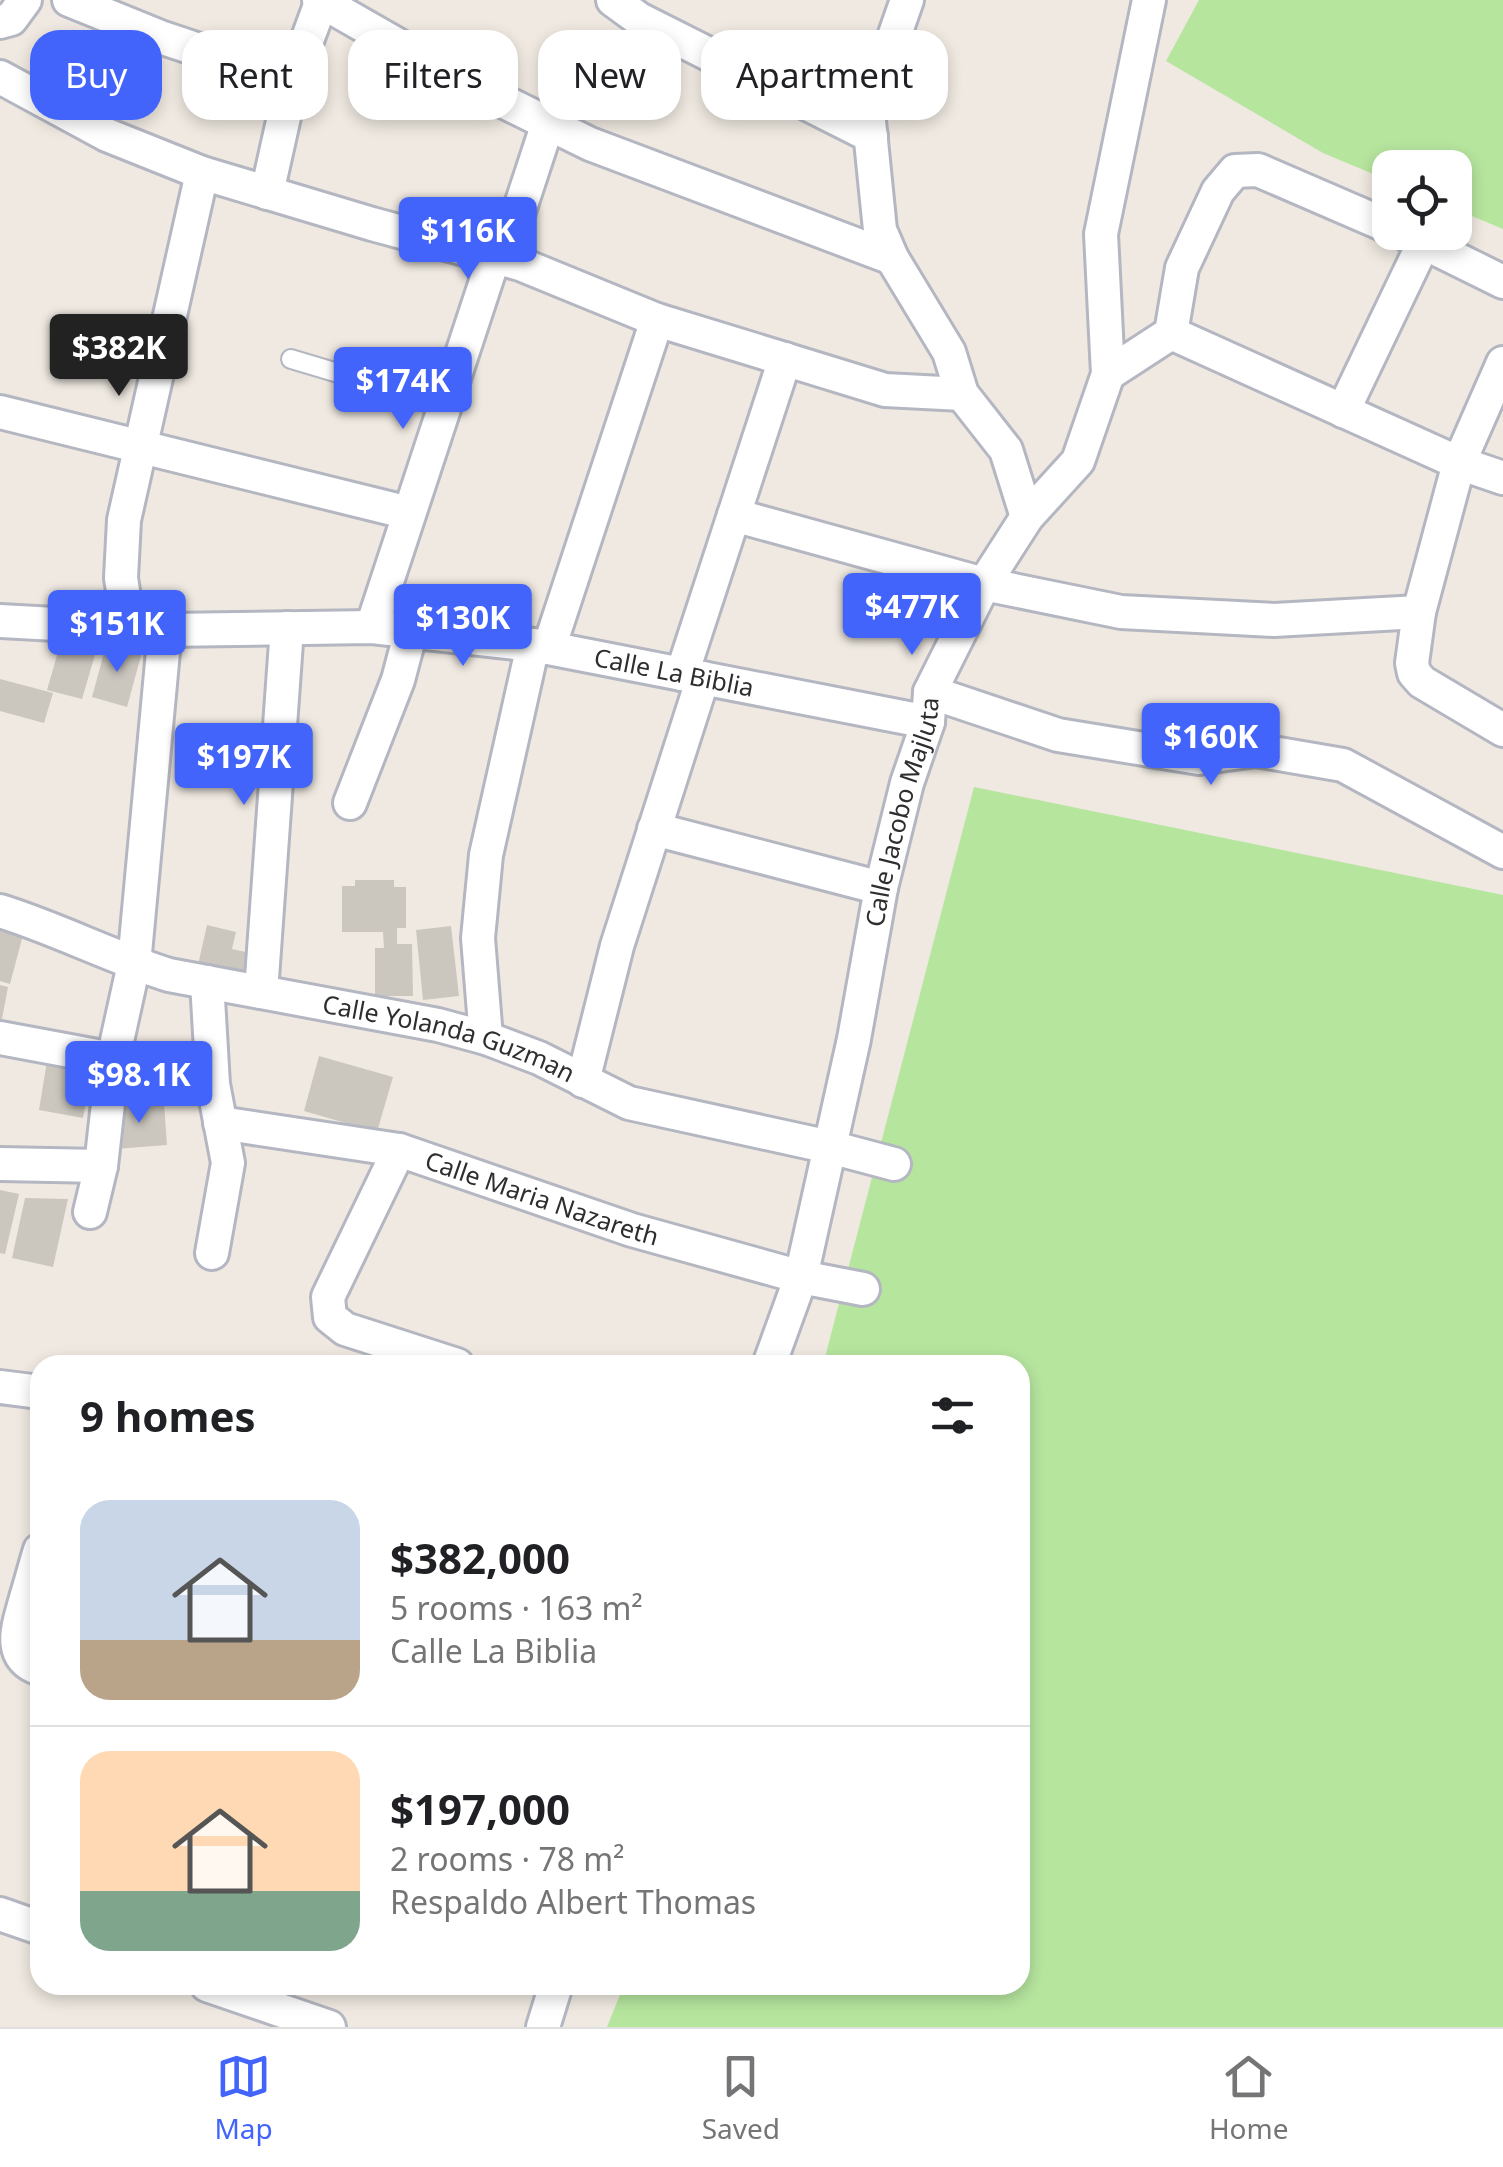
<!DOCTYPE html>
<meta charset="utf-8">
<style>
:root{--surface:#fff;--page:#f6f6f6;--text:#202124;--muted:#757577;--line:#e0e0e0;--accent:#4264fb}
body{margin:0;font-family:"Noto Sans",sans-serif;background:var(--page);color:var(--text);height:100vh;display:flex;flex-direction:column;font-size:38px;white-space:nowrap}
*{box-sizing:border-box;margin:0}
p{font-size:32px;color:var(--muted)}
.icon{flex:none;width:55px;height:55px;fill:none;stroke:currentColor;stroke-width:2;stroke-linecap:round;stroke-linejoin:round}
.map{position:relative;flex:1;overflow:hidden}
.sheet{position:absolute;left:30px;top:1355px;width:1000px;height:640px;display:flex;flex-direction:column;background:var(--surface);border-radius:30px;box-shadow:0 5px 15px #0003}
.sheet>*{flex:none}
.guide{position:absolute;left:30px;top:30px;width:1000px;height:90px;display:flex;gap:20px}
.fabs{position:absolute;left:1372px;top:150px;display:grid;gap:20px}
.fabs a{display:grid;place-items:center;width:100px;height:100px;border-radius:20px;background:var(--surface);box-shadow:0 5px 15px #0003;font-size:50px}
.price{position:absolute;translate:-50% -85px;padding:0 22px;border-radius:10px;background:var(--accent);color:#fff;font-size:32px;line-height:65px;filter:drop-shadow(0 2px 5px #0008)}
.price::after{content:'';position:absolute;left:50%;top:60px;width:30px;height:22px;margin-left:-15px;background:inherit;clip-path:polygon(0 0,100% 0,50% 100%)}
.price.current{background:#222;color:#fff}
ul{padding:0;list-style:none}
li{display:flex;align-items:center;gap:30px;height:250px;padding:0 50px}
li+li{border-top:2px solid var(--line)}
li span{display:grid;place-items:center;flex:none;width:280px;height:200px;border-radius:30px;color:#555}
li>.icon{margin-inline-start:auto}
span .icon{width:120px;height:120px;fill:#fffc;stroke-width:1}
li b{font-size:42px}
h2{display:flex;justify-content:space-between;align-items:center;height:120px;padding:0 50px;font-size:42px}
.chip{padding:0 35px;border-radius:30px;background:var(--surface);box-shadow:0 5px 15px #0003;font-size:35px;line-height:90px}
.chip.current{background:var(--accent);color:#fff}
.dock{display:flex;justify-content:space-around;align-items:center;height:140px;border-top:2px solid var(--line);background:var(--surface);font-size:28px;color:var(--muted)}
.dock a{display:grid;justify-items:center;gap:5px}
.dock .current{color:var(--accent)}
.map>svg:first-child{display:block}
.green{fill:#b6e59e}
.building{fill:#cbc7bf}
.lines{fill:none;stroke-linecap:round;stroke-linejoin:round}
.lane-casing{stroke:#b4b7c1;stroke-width:22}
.street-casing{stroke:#b4b7c1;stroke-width:38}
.lane{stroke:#fff;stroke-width:18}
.street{stroke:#fff;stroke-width:32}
.labels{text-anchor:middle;stroke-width:9;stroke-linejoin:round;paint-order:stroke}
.street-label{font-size:25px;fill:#2e2e2e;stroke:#fff}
</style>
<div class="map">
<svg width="1503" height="2027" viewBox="0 0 1503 2027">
<rect width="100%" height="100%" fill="#efe9e1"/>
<!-- green -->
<g class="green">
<path d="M1199,0H1503V229L1455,209V168H1390V181L1323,153L1166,61Z"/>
<path d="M974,787L1503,895V2027H607L624,1985H1020V1365H823Z"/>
</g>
<!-- building -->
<g class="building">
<path d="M62,638L97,648L82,699L47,690Z"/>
<path d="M107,642L142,652L127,707L92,697Z"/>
<path d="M0,679L53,693L44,723L0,711Z"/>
<path d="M355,880H394V887H406V928H397V944H412L413,996H375V948H384L383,932H342V886H355Z"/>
<path d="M207,925L236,932L232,949L250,953L243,985L196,974Z"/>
<path d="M451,926L459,996L423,1000L416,930Z"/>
<path d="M0,929L23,935L10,984L0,981Z"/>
<path d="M0,985L8,987L2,1019H0Z"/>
<path d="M319,1056L393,1077L377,1132L304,1111Z"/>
<path d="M47,1061L92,1069L83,1118L39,1110Z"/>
<path d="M164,1103L167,1145L115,1149L111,1107Z"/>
<path d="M0,1190L19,1194L5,1254L0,1253Z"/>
<path d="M25,1198L68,1199L53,1267L12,1258Z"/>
</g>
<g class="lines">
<!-- lane casing -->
<g class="lane-casing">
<path id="lane" d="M291,359L445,405"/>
</g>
<!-- street casing -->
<g class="street-casing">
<g id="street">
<path d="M69,0L163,38L292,81"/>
<path d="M319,0L450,75L590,144L892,258"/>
<path d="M613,0L639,19L871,136"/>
<path d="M907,0L868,111L880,230L892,258L949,352L962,394L1006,450L1027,517"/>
<path d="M0,22L11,19L25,0"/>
<path d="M0,77L107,135L202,173L372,224L520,264L657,320L885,390L962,394"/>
<path d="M267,193L292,81L322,0"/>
<path d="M1404,233L1503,282"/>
<path d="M503,260L548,123"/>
<path d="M1171,333L1182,268L1218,191L1235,171L1258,170L1390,227"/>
<path d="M1503,363L1459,463L1419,612L1412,663L1414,673L1422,682L1503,730"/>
<path d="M1108,374L1171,333L1459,463L1503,478"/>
<path d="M1343,411L1424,242"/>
<path d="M0,412L409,513"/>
<path d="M734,515L984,584L1121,612L1274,620L1419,612"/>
<path id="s1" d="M0,621L165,630L372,627L533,645L928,722"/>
<path d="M372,627L494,257"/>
<path d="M129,629L121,578L124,520L202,173"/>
<path d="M549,648L657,320"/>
<path d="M682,674L785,359"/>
<path d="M930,692L1058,735L1199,758L1256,750L1343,765L1503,852"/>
<path d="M350,803L398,680L411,631"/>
<path d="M654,829L881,888"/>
<path id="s2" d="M0,911C58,929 111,957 169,975L438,1025L486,1038L539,1058L629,1103L830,1147L894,1164"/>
<path d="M207,982L213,1084L228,1163L212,1253"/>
<path d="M261,992L287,628"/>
<path d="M0,1038L113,1059"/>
<path d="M486,1038L478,938L486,855L533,645"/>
<path d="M583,1081L617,946L703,678"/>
<path id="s3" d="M220,1123L399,1150L632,1230L801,1277L863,1289"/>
<path d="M399,1150L328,1297L330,1317L345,1329L457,1365"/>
<path d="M0,1164L101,1166"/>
<path d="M90,1212L101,1166L113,1059L134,964L165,630"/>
<path id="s4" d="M769,1365L801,1277L854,1039L881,888L907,783L928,722L930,692L984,584L1027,517L1078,461L1108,374L1101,234L1149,0"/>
<path d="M0,1387L40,1392"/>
<path d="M40,1550C35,1566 31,1582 26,1598C19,1625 5,1657 40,1669"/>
<path d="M0,1914L40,1928"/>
<path d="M207,1985L329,2027"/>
<path d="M543,2027L556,1985"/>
</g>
</g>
<!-- lane -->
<use href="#lane" class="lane"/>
<!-- street -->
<use href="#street" class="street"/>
</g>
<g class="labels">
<!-- street labels -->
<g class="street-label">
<text dy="9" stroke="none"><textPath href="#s1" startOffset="678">Calle La Biblia</textPath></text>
<text dy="9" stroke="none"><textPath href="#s4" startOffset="570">Calle Jacobo Majluta</textPath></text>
<text dy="9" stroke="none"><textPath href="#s2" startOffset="468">Calle Yolanda Guzman</textPath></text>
<text dy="9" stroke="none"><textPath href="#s3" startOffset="332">Calle Maria Nazareth</textPath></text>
</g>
</g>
</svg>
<div class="fabs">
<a><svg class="icon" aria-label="locate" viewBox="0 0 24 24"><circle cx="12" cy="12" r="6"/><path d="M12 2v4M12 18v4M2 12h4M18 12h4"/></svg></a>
</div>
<b class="price" style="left:468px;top:282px">$116K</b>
<b class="price current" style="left:119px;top:399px">$382K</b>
<b class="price" style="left:403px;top:432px">$174K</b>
<b class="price" style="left:912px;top:658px">$477K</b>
<b class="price" style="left:463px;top:669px">$130K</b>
<b class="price" style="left:117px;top:675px">$151K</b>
<b class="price" style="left:1211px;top:788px">$160K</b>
<b class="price" style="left:244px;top:808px">$197K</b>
<b class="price" style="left:139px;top:1126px">$98.1K</b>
<div class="guide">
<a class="chip current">Buy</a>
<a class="chip">Rent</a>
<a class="chip">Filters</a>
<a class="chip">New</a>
<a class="chip">Apartment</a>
</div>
<section class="sheet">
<h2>9 homes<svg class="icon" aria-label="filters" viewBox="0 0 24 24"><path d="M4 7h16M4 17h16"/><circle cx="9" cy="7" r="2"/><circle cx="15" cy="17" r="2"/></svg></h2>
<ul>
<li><span style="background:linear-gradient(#c9d6e8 70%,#b9a48a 0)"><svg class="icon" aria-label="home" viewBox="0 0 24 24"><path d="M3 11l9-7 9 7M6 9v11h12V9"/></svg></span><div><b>$382,000</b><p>5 rooms · 163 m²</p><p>Calle La Biblia</p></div></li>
<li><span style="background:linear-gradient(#ffd9b3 70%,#7fa58c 0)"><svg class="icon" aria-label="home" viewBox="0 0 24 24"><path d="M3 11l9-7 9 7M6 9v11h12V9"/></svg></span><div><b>$197,000</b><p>2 rooms · 78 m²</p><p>Respaldo Albert Thomas</p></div></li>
</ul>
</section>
</div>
<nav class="dock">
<a class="current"><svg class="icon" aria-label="map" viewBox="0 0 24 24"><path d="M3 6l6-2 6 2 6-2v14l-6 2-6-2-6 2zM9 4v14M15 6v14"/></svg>Map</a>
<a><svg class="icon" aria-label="saved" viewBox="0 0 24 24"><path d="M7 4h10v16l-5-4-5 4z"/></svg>Saved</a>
<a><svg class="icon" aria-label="home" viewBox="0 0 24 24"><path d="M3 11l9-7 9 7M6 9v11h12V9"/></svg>Home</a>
</nav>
